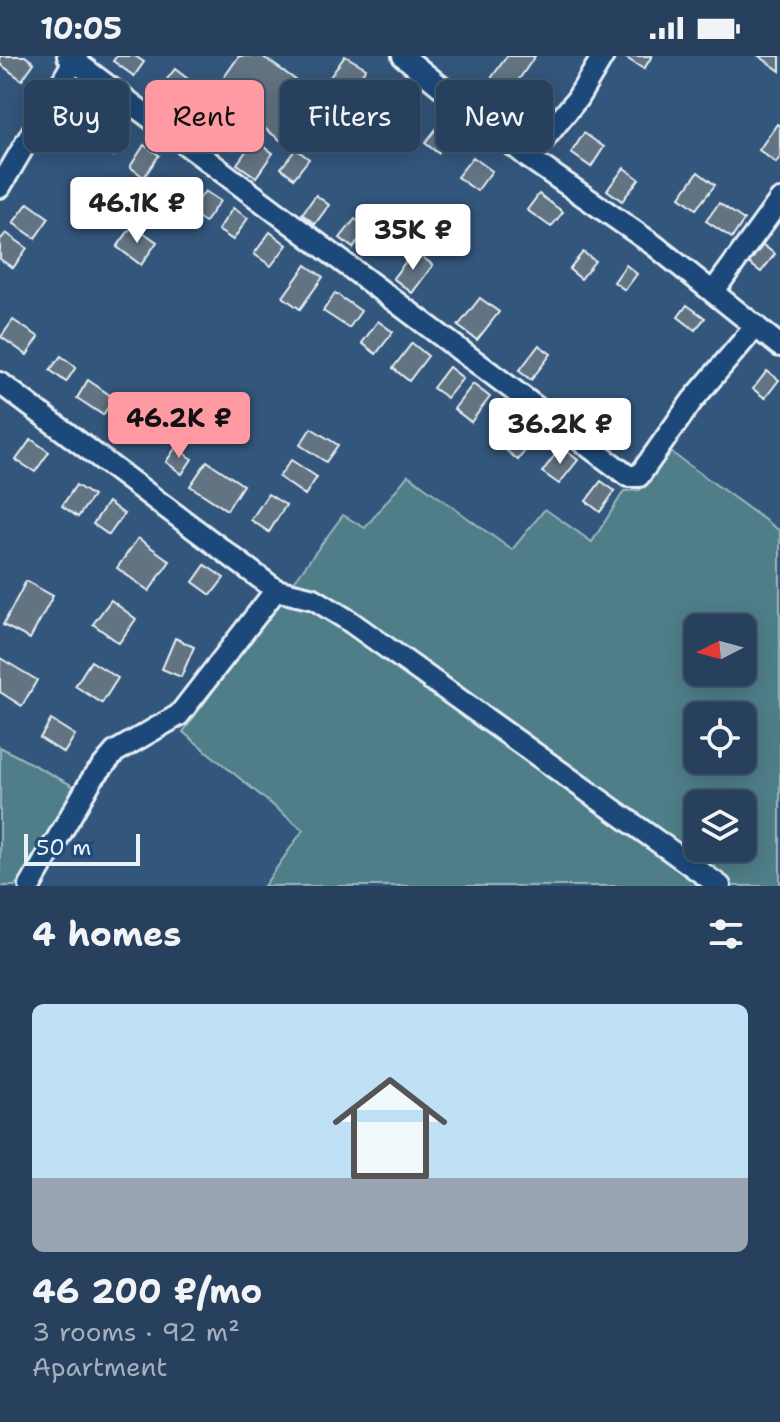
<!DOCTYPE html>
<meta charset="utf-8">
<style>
:root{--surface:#26405d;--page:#2e4763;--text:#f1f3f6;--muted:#a4afbc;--line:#425972;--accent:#ff9aa2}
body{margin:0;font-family:"Shantell Sans",sans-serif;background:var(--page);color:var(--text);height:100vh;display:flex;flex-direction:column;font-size:30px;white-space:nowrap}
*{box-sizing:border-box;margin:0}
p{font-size:26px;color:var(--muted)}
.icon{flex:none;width:44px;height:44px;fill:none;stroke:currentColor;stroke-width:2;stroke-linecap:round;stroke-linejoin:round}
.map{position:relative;height:830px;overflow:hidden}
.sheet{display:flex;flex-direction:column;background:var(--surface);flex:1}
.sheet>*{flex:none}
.banner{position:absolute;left:24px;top:24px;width:732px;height:72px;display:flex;gap:16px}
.needle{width:52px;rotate:264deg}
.fabs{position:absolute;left:684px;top:558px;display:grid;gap:16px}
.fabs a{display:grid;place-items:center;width:72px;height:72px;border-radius:12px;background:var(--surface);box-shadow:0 4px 20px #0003,0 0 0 2px var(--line);font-size:40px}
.scale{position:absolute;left:24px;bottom:20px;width:116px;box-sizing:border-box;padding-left:8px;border:4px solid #e8f1f8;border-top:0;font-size:22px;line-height:28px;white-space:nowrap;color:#e8f1f8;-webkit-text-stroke:6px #1f4a7a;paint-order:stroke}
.price{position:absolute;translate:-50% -68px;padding:0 18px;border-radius:8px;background:#fff;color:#222;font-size:26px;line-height:52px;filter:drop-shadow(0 2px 4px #0008)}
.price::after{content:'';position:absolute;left:50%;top:48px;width:24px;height:18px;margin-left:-12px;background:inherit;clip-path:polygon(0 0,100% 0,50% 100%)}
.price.current{background:var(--accent);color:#111}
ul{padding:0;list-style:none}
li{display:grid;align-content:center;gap:16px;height:424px;padding:0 32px}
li+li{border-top:2px solid var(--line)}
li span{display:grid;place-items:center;height:248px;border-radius:12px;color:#555}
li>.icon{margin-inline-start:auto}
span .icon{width:144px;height:144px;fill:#fffc;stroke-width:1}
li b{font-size:34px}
h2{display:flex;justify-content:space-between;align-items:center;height:96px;padding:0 32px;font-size:34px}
.chip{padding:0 28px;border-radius:12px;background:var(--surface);box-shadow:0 4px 20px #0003,0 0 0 2px var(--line);font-size:28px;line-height:72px}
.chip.current{background:var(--accent);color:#111}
.status{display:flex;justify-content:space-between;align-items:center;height:56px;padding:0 40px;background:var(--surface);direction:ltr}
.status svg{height:22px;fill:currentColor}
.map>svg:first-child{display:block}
.green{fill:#4f7e88;stroke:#9cb8c0;stroke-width:2;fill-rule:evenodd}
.building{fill:#627382;stroke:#e8f1f8;stroke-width:2}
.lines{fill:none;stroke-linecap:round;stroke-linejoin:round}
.minor-casing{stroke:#e8f1f8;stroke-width:26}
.minor{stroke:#1f4a7a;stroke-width:20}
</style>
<div class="status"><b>10:05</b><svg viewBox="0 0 49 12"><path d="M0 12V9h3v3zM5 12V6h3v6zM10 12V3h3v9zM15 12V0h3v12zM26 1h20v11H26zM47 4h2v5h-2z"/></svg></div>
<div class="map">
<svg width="780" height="830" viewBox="0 0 780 830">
<rect width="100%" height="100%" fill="#33567c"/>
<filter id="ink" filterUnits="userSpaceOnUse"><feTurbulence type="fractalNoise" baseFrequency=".0125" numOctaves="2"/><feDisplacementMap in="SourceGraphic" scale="16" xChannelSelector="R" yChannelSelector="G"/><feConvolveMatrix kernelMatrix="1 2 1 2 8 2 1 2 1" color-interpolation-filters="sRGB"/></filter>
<g filter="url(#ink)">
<!-- green -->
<g class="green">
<path d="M668,394L780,475V830H264L303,774L183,676L343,459L365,472L408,419L512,494L545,453L592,486L624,435L640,434ZM698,572H742V616H698ZM698,660H742V704H698ZM698,748H742V792H698Z"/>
<path d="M0,691L75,731L15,830H0Z"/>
</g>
<!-- building -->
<g class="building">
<path d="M0,0H25L34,7L22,24L0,8Z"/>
<path d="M117,0H135L144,6L134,20L113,5Z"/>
<path d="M239,0H262L317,39L283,86L230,47L205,82L189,71Z"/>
<path d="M345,0L366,12L348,39L328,24Z"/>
<path d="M507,0H535L505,44L485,31Z"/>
<path d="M623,0H652L644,13Z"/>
<path d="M759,0H780V15Z"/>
<path d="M175,13L196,29L172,60L151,44Z"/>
<path d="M393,28L415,43L395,71L373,55Z"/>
<path d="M79,36L99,50L82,74L62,61Z"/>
<path d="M113,61L132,76L114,100L94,85Z"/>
<path d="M440,68L453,78L438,97L425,87Z"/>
<path d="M777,68L780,71V101L776,107L759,94Z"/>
<path d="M584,77L604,91L591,111L571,97Z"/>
<path d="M254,84L273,97L256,121L237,108Z"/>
<path d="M144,89L159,99L144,121L130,111Z"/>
<path d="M296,93L309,103L294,122L281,112Z"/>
<path d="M473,101L492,115L477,135L457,121Z"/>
<path d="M624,112L639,123L622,145L607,134Z"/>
<path d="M698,116L715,129L696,153L680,141Z"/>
<path d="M205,135L220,145L205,166L190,156Z"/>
<path d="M539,138L563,156L551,171L527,154Z"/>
<path d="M316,139L329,149L315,168L302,158Z"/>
<path d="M28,147L49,162L35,182L13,167Z"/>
<path d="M719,147L744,164L732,182L706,165Z"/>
<path d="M233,152L248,162L233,184L218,174Z"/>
<path d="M355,163L368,172L353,192L340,182Z"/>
<path d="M133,169L157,186L141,209L117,191Z"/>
<path d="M270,176L287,189L271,210L254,198Z"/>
<path d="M6,177L27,192L13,212L0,203V184Z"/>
<path d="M763,189L775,198L761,216L749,207Z"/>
<path d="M414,195L433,209L412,237L393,222Z"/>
<path d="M583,196L595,205L581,223L569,213Z"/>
<path d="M306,209L323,221L300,253L283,241Z"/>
<path d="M626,209L637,218L625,234L614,226Z"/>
<path d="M335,237L361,255L349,272L323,255Z"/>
<path d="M480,242L499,256L477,284L458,270Z"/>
<path d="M687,249L705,262L695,274L678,261Z"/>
<path d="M13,264L39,281L27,299L1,281Z"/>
<path d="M378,265L393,276L376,298L362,287Z"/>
<path d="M412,287L428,300L409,325L393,312Z"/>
<path d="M539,289L551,298L531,324L519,315Z"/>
<path d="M61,300L76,311L66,326L50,314Z"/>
<path d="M449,311L463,322L447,342L433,332Z"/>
<path d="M767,315L779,324L765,342L753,333Z"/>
<path d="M88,324L114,342L103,359L77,342Z"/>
<path d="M473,328L490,341L471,366L454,353Z"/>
<path d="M599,345L628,368L613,387L583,364Z"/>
<path d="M124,347L154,366L141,386L111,367Z"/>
<path d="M520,366L537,379L518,404L502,391Z"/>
<path d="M311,372L338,389L326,406L300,389Z"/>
<path d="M31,383L49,396L35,416L16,404Z"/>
<path d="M176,391L192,403L182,418L166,406Z"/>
<path d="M561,391L578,404L559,428L542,416Z"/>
<path d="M291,404L317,421L305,439L279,421Z"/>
<path d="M207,405L243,429L227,454L190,430Z"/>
<path d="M601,425L615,435L600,456L586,445Z"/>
<path d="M76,429L93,440L78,461L62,450Z"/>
<path d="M268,438L286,449L269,476L251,464Z"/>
<path d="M108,446L124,458L109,479L93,468Z"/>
<path d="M138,482L170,505L149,535L117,512Z"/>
<path d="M205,509L224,522L211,539L193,526Z"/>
<path d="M26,525L53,540L30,583L3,569Z"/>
<path d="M111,544L136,563L119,587L93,568Z"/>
<path d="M175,582L194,591L181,621L162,613Z"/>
<path d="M0,602L37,624L22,650L0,636Z"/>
<path d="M91,605L118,622L102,647L75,630Z"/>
<path d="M51,664L75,679L64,697L40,682Z"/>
</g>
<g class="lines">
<!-- minor casing -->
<g class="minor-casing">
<g id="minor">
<path d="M68,0L628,420H639L692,345L756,270"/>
<path d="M403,0L529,102L654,189L780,290"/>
<path d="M529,102L577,43L603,0"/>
<path d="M0,131L77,0"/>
<path d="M713,236L780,144"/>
<path d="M0,327L276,534L179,659L115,696L92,723L30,830"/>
<path d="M276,534L314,543L348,564L720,830"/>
</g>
</g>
<!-- minor -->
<use href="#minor" class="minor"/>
</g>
</g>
</svg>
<div class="fabs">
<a><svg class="needle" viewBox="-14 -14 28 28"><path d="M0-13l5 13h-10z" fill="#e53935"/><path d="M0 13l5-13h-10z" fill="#a4afbc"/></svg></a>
<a><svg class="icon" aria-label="locate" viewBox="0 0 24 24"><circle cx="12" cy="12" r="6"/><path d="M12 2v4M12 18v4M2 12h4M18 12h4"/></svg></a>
<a><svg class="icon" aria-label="layers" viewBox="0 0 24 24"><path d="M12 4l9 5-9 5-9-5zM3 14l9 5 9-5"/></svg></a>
</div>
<div class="scale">50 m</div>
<b class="price" style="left:137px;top:189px">46.1K ₽</b>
<b class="price" style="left:413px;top:216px">35K ₽</b>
<b class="price current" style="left:179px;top:404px">46.2K ₽</b>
<b class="price" style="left:560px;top:410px">36.2K ₽</b>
<div class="banner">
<a class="chip">Buy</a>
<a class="chip current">Rent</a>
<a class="chip">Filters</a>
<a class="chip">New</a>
</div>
</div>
<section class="sheet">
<h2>4 homes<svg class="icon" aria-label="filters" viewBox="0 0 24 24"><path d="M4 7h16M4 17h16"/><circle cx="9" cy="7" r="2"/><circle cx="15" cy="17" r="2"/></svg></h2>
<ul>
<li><span style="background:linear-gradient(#bfe0f5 70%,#9aa5b1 0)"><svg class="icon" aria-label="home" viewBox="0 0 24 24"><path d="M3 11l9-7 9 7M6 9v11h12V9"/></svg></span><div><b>46 200 ₽/mo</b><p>3 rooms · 92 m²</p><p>Apartment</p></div></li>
</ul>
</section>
